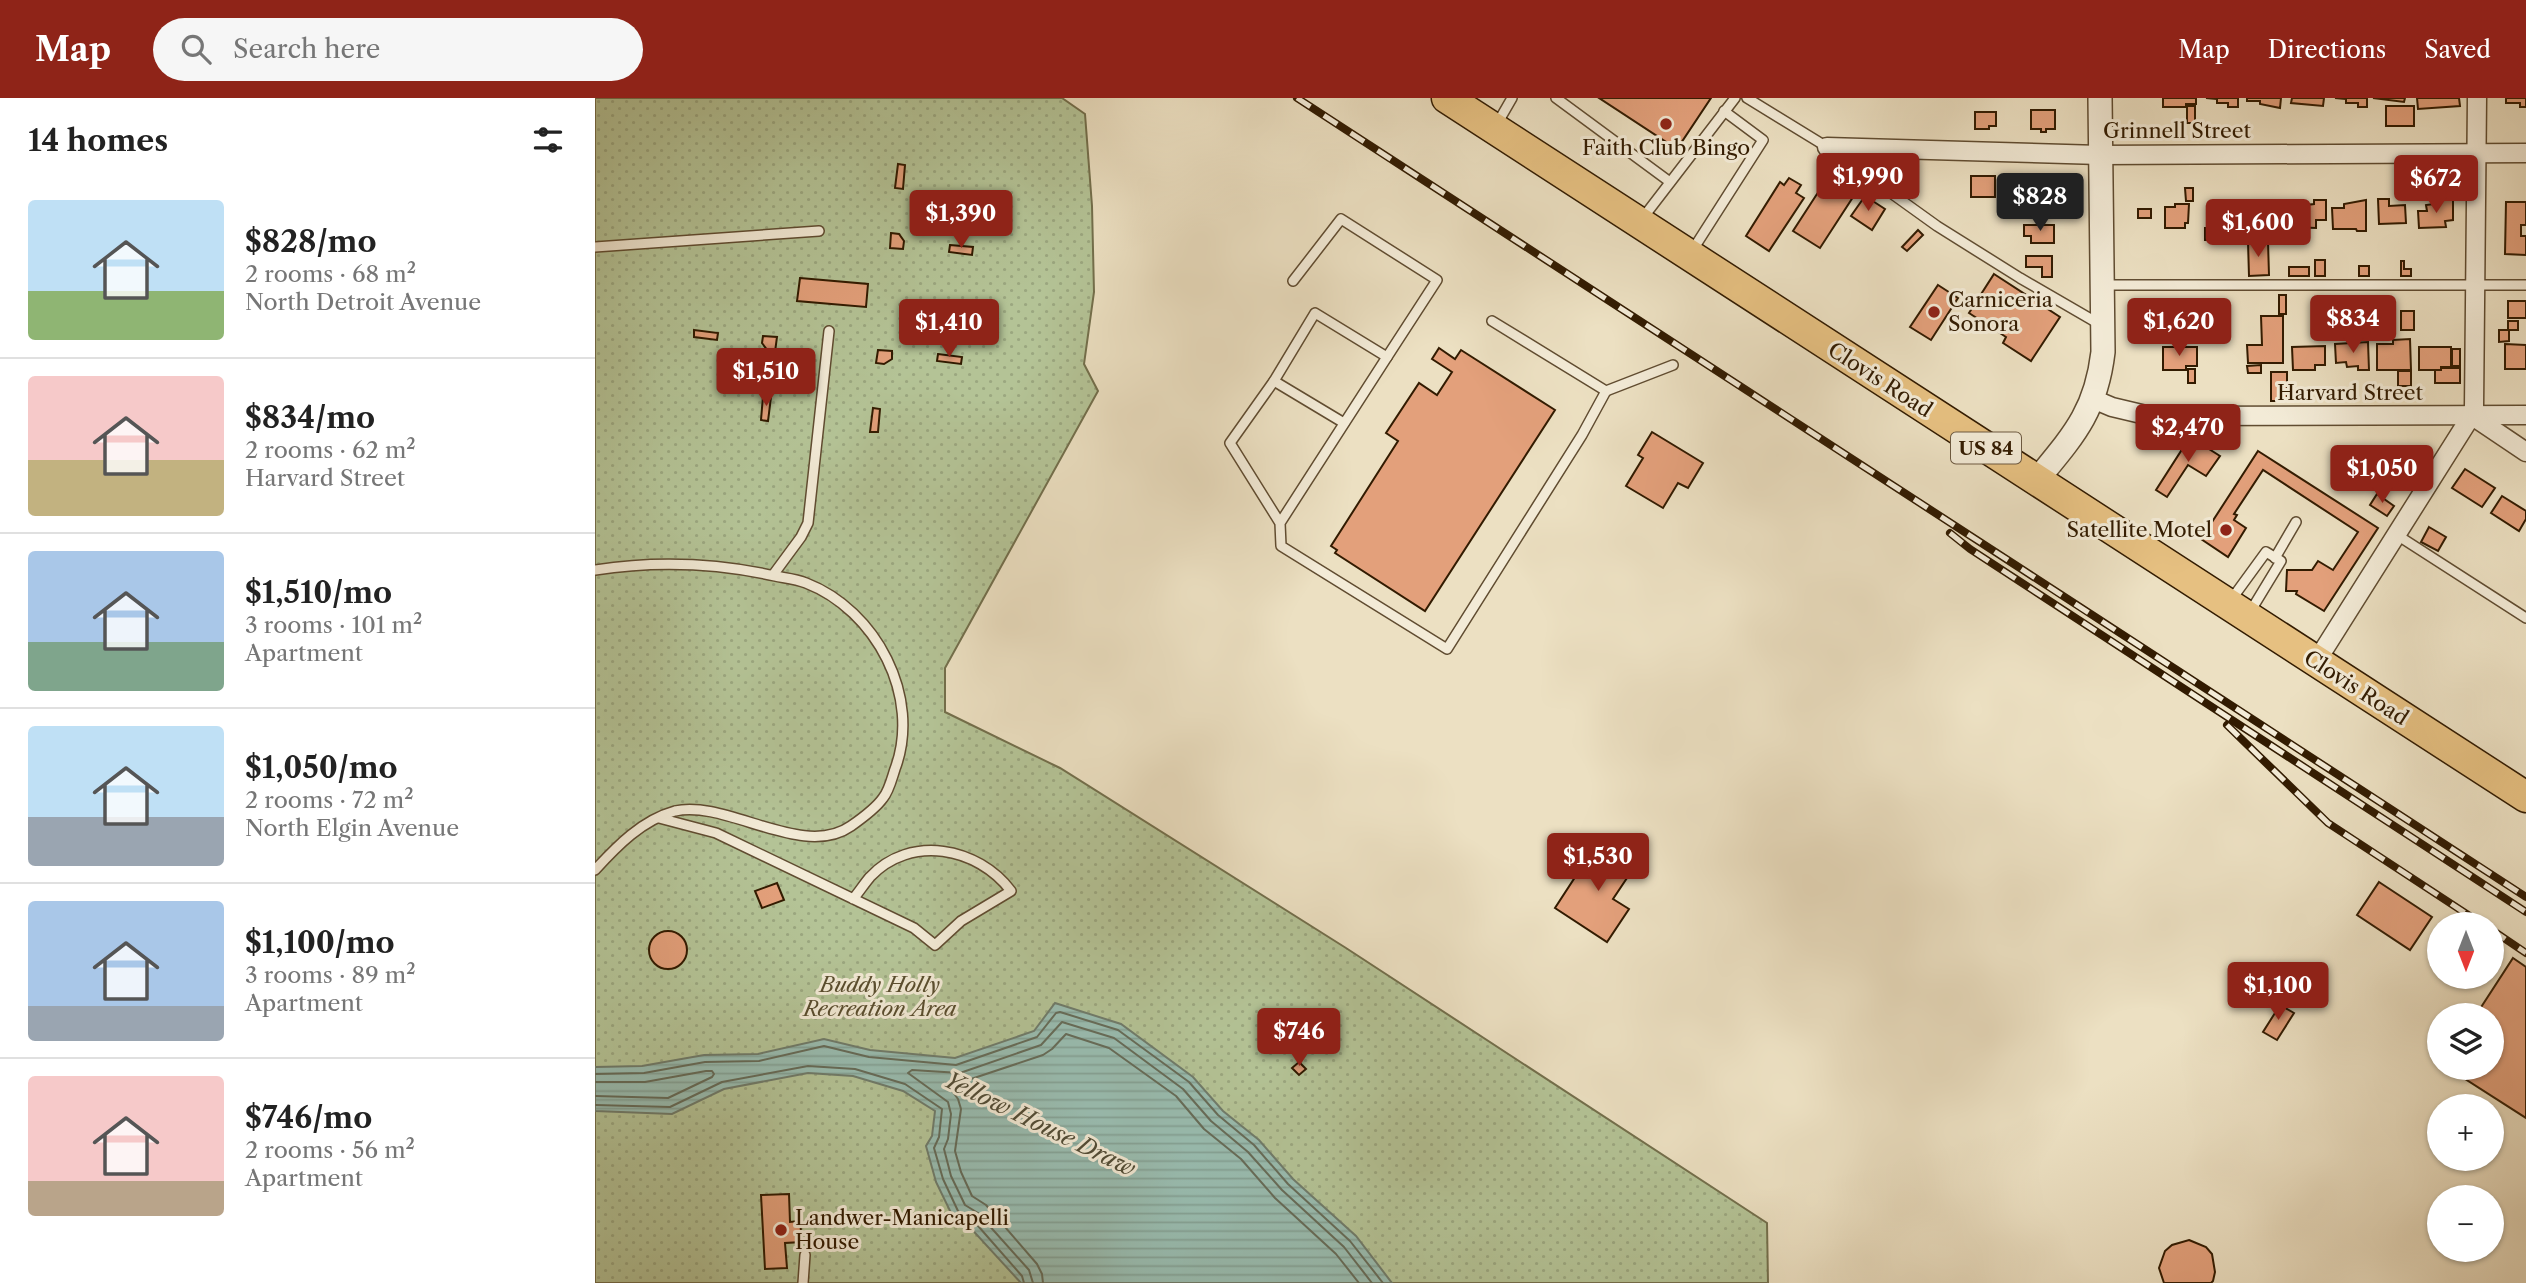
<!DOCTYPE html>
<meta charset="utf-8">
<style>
:root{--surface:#fff;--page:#f6f6f6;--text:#222;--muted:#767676;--line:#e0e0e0;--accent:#8f2418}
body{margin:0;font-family:"Libre Caslon Text",serif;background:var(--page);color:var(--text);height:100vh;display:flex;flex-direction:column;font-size:26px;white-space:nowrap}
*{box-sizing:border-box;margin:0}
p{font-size:23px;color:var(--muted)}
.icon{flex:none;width:38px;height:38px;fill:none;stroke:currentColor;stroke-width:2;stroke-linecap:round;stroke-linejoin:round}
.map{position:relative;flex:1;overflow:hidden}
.panel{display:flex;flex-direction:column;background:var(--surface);width:595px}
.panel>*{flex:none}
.needle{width:46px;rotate:180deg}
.controls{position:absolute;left:1832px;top:814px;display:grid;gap:14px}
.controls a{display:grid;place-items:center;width:77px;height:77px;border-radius:50%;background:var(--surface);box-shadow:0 2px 5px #0004;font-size:35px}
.price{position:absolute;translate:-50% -60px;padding:0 16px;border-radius:7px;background:var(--accent);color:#fff;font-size:23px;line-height:46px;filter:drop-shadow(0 2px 4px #0008)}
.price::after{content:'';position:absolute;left:50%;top:42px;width:21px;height:16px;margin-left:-10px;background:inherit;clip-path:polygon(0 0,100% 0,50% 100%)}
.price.on{background:#222;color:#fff}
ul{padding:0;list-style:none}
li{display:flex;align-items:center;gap:21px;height:175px;padding:0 28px}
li+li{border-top:2px solid var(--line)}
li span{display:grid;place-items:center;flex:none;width:196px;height:140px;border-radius:7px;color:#555}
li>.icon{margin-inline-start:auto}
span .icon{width:84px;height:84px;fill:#fffc;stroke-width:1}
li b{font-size:30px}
h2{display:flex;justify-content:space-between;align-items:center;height:84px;padding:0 28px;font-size:30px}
header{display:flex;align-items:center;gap:42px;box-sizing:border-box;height:98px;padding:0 35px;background:var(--accent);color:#fff}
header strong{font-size:33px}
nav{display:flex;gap:38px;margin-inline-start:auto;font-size:24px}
.search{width:490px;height:63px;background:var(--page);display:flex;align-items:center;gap:18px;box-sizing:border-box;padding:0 24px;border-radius:38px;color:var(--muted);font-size:26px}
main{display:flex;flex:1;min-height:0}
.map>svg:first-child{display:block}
.park{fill:url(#park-dots);stroke:#736f4c;stroke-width:2}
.water{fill:url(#water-rules);stroke:#707c6b;stroke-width:2}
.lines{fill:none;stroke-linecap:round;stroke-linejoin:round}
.shore{stroke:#666c59;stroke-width:2}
.building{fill:#e3a07b;stroke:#321b01;stroke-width:2}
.service-casing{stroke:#604c31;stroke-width:12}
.minor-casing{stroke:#604c31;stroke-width:21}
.tertiary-casing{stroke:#604c31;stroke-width:26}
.trunk-casing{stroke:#321b01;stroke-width:33}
.service{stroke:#f3ebd7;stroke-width:9}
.minor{stroke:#f3ebd7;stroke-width:18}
.tertiary{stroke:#f3ebd7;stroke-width:23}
.trunk{stroke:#e6c081;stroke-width:30}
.rail-casing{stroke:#321b01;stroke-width:8}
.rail{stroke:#f3ebd7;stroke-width:5;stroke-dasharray:16;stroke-linecap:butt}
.poi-dot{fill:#8f2418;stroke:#f3ebd7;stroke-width:2.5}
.labels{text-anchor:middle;stroke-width:6;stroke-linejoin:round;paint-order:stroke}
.shield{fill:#f3ebd7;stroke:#6c5941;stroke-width:2}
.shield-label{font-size:19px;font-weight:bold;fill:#321b01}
.street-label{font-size:21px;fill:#321b01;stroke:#f3ebd7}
.poi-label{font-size:21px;fill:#321b01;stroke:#f3ebd7;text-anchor:start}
.park-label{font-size:21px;font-style:italic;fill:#594d2e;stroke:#f3ebd7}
.water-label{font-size:23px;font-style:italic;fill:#514c36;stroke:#f3ebd7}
</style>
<header>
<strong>Map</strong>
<div class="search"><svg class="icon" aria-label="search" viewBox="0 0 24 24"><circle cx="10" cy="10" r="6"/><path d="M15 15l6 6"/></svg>Search here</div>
<nav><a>Map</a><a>Directions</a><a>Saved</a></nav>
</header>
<main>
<section class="panel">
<h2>14 homes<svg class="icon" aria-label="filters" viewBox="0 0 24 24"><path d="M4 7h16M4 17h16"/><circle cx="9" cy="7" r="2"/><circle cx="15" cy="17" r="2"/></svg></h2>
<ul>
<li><span style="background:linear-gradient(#bfe0f5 65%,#8fb573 0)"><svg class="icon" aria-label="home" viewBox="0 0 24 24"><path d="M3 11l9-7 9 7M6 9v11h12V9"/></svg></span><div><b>$828/mo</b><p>2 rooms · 68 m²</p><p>North Detroit Avenue</p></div></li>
<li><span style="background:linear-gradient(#f6c9c9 60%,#c2b280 0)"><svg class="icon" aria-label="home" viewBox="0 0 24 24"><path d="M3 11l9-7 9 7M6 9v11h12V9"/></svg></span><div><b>$834/mo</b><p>2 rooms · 62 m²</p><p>Harvard Street</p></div></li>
<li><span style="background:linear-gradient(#a9c7e8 65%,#7fa58c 0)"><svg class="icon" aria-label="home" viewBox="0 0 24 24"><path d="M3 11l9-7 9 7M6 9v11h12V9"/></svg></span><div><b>$1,510/mo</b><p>3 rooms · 101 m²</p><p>Apartment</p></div></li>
<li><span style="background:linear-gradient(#bfe0f5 65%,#9aa5b1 0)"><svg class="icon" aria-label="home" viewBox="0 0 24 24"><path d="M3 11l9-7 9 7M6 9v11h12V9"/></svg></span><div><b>$1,050/mo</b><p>2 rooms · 72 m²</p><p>North Elgin Avenue</p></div></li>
<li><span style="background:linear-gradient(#a9c7e8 75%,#9aa5b1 0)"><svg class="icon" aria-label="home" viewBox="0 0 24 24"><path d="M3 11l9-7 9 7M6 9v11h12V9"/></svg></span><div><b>$1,100/mo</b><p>3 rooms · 89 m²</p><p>Apartment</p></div></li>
<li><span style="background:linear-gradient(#f6c9c9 75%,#b9a48a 0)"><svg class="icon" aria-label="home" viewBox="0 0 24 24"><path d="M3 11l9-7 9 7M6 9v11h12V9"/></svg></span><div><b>$746/mo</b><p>2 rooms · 56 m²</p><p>Apartment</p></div></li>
</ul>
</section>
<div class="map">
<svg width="1931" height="1185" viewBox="0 0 1931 1185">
<defs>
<pattern id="park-dots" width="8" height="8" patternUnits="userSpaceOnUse" patternTransform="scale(1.75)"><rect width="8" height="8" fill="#b4c396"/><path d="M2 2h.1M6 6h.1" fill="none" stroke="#9ba780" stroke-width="1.8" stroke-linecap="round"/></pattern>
<pattern id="water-rules" width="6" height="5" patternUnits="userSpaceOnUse" patternTransform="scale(1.75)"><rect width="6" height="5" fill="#99bdb1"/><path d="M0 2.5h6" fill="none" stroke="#84a296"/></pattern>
</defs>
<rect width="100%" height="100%" fill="#ece0c2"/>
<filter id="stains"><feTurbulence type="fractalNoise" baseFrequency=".00286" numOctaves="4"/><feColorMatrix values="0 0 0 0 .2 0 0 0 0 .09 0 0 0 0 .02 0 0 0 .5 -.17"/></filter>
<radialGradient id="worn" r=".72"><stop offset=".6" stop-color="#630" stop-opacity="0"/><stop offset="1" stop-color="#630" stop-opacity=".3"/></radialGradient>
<!-- park -->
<path class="park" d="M0,0H467L490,16L497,108L499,194L489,266L503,293L350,570V614L465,670L751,850L1172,1125L1173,1185H0Z"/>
<!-- water -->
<path class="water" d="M460,905L526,926L598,979L628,1013L664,1042L698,1081L761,1138L797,1185H426L372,1126L358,1119L341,1084L331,1048L337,1038L340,1013L308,993L258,978L213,975L129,991L77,1016L0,1013V969L47,968L109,957L163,956L229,941L275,952L360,960L439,933Z"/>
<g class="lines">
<!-- shore -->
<g class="shore">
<path d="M0,976L49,975L110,964L164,963L229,948L274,959L361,967L442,939L461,915L465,914L523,932L594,984L623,1017L659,1047L693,1086L755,1143L788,1185"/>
<path d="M0,984H50L111,973H117L119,976L117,979L73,1000L0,998"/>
<path d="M0,1007L75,1009L127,984L213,968L260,971L310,986L347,1011L344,1039L339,1050L348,1081L363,1113L377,1121L427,1178L429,1185"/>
<path d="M438,1185L434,1172L383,1115L370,1107L356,1078L349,1051L353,1041L356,1016L353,1004L313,975L317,972L365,975L446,947L467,924L519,940L588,991L616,1023L653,1054L687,1092L749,1149L777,1185"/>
<path d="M448,1185L447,1176L442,1166L391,1107L377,1098L366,1074L360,1053L366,1011L363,1001L355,990L358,987L448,957L457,951L471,936L514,950L581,998L609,1031L646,1061L680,1100L741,1156L764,1185"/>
</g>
</g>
<!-- building -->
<g class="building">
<path d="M1004,0H1116L1082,51Z"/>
<path d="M1568,0H1601V6H1591V9H1568Z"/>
<path d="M1611,0H1643V9H1633V5H1622V1Z"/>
<path d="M1652,0H1686L1685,10L1665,6V3H1652Z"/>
<path d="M1697,0H1729L1728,8L1696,5Z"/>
<path d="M1740,0H1772V9H1763V5H1751V1Z"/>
<path d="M1778,0H1810L1809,4Z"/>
<path d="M1822,0H1864L1865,8L1823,11Z"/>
<path d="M1911,0H1931V9H1925V5H1911Z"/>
<rect x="1592" y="8" width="8" height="17"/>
<rect x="1791" y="8" width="28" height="20"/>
<path d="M1436,12H1460V31H1451V34H1446V31H1436Z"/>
<path d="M1380,14H1401V28H1394V31H1380Z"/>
<path d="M303,66L310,67L308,91L300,90Z"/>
<rect x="1376" y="78" width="24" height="21"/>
<path d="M1233,79L1260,96L1225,150L1198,133Z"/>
<path d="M1194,80L1206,87L1201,95L1209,100L1174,153L1151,138L1185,84L1189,87Z"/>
<path d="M1590,90H1598V103H1591Z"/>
<path d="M1270,98L1290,111L1277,132L1256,118Z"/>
<path d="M1783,101H1794V108L1810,107L1811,125L1784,126Z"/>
<path d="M1678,102V107H1688V139H1655V103Z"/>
<path d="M1719,102H1731V122H1721V130L1695,129V109L1719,106Z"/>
<path d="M1771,102V133H1762L1761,131H1738L1737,110H1749V106Z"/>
<path d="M1846,102H1858V122L1850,123L1851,129L1824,130L1823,113H1832L1831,107L1846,105Z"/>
<path d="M1637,104H1647L1645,131H1642V133H1638V131H1626V142H1610V130H1614V111L1625,110V107H1637Z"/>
<path d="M1911,104H1931V127H1926V138H1931V157L1910,156Z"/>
<path d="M1580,106H1594L1593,125H1590V130H1570V109H1580Z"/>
<rect x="1543" y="111" width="13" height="9"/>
<path d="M1429,127H1459V145H1436V138H1429Z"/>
<path d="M1323,132L1328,137L1312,153L1307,149Z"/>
<path d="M296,135L304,136L309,143L308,151L295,150Z"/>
<path d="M1653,144H1673L1674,177L1654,178Z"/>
<path d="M355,147L378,149L377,157L354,154Z"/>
<path d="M1431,158H1457V179H1447V169H1431Z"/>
<rect x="1720" y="162" width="10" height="16"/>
<path d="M1806,163H1809V171H1816V178H1806Z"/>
<rect x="1764" y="168" width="10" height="10"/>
<rect x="1694" y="169" width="20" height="9"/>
<path d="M1399,176L1465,219L1436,263L1408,245L1411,239L1374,215Z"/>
<path d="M205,180L273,186L271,209L202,203Z"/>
<path d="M1343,187L1363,200L1336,242L1315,229Z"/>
<rect x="1684" y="197" width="7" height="19"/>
<rect x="1913" y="203" width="18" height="17"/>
<rect x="1806" y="213" width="13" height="19"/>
<path d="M1666,218H1688V265H1653L1652,247H1667Z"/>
<rect x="1913" y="223" width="10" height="9"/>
<path d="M99,232L123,235L122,242L99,239Z"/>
<path d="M1904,232H1914V243L1904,244Z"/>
<path d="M168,238L182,239L180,254L173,253L167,245Z"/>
<path d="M1815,241L1816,272H1782V246H1798V242Z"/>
<path d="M1773,244L1774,272H1763V268L1752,269L1751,264L1741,265L1740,246Z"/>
<path d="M1910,246L1931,247V271H1910Z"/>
<path d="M1730,248V267H1720V272H1698L1697,249Z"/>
<path d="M1568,249H1602V268H1591V272H1568Z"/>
<path d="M1824,249H1856V269H1846V272H1824Z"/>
<path d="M844,250L860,261L866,252L960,312L830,513L740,455L742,452L736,448L803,343L791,335L824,285L842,297L857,274L837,261Z"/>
<rect x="1857" y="251" width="8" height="17"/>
<path d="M283,252L297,253V261L289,266L281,265Z"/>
<path d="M343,256L367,259L366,266L342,263Z"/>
<path d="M1666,267V275H1653L1652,268Z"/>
<path d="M1846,270H1865V285H1840V272H1846Z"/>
<rect x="1593" y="271" width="7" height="14"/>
<rect x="1803" y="273" width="13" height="15"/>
<rect x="1676" y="274" width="16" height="29"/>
<path d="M168,298L176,299L173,323L166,322Z"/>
<path d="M278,310L285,311L283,334H275Z"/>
<path d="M1057,334L1108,365L1093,390L1083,385L1068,410L1031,388L1048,360L1043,357Z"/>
<path d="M1595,339L1625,358L1611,378L1593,367L1572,399L1561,392Z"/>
<path d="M1663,353L1783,430L1729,513L1701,496L1702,493H1691L1692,472H1717L1723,463L1738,472L1763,434L1668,372L1639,416L1642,417L1639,422L1651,430L1633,459L1606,441Z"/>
<rect x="1743" y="357" width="41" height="29"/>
<path d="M1801,357L1816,358L1817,379L1791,380V359H1801Z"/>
<path d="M1870,371L1900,390L1887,409L1857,390Z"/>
<path d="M1782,396L1799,408L1792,418L1775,407Z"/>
<path d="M1907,398L1931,413V421L1924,433L1896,415Z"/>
<path d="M1834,429L1851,439L1843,453L1826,444Z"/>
<path d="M1003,744L1040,768L1018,801L1034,811L1012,844L960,810Z"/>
<path d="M1784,784L1837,819L1815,852L1762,817Z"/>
<path d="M182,785L189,802L167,810L160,793Z"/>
<circle cx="73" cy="852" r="19"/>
<path d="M1918,860L1931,869V1020L1853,970H1897V917H1881Z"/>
<path d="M1685,907L1699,915L1682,942L1668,934Z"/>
<path d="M704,964L711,971L704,977L697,970Z"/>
<path d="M194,1096L195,1124L205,1123L207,1144L190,1145L192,1170L170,1171L166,1097Z"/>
<path d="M1594,1142L1611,1149L1617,1156L1620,1174L1618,1183L1616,1185H1569L1564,1170L1570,1153L1577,1147Z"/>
</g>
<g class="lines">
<!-- service casing -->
<g class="service-casing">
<g id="service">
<path d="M961,0L1075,84"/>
<path d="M1152,0L1232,49L1342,128L1425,180L1506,227"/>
<path d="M902,26L917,0"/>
<path d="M1047,121L1140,0"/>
<path d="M0,149L224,133"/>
<path d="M1097,153L1168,42L1129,13"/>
<path d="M698,183L746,121L842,182L792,259"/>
<path d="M1509,187H1931"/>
<path d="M897,223L1011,293L1078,267"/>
<path d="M679,283L749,325"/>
<path d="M685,425L792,259L720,215L679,283L635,345L685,425L686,448L852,551L987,337L1011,293"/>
<path d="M1802,437L1931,520"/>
<path d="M1680,460L1701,424"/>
<path d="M0,472C59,463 121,465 180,478C190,480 201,481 211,485C281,512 327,599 300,671C297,680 294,693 288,700C281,710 266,721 256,728C208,762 131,701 80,713C47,722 22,748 0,772"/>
<path d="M178,477L206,439L213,425L234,233"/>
<path d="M1636,502L1671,454L1686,463L1655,514"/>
<path d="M64,720L121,735L319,830L340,847L366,823L416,793C383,749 315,736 275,779C269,786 264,794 258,801"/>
<path d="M208,1185L210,1157"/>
</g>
</g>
<!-- minor casing -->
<g class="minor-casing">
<g id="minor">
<path d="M1232,49L1505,57L1931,55"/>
<path d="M1498,301L1517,309L1555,318L1931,317"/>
<path d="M1876,317L1931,354"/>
<path d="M1721,564L1873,323L1879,310L1882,0"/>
</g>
</g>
<!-- tertiary casing -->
<g class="tertiary-casing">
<path id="tertiary" d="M1441,383C1478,338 1501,314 1508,254L1505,0"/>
</g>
<!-- trunk casing -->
<g class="trunk-casing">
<path id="trunk" d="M852,0L1931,699"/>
</g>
<!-- service -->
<use href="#service" class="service"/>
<!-- minor -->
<use href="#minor" class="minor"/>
<!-- tertiary -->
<use href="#tertiary" class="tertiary"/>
<!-- trunk -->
<use href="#trunk" class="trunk"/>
<!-- rail casing -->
<g class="rail-casing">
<g id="rail">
<path d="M702,0L1931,799"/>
<path d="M1355,435L1375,451L1931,814"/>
<path d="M1632,627L1733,725L1887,826"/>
<path d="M1897,832L1931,855"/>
</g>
</g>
<!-- rail -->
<use href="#rail" class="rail"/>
</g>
<!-- markers -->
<g class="poi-dot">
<circle cx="1071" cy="26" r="7"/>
<circle cx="1339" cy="214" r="7"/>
<circle cx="1631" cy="432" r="7"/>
<circle cx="186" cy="1132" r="7"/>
</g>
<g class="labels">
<!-- shield labels -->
<rect class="shield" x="1356" y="334.5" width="70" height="31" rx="5"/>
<g class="shield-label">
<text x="1391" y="357">US 84</text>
</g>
<!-- street labels -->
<g class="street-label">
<text x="1582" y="40">Grinnell Street</text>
<text transform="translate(1285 282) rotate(33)" y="7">Clovis Road</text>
<text x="1755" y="302">Harvard Street</text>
<text transform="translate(1761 590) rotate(33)" y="7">Clovis Road</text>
</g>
<!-- poi labels -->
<g class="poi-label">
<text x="1071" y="57" text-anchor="middle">Faith Club Bingo</text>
<text x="1353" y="209">Carniceria<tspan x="1353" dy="24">Sonora</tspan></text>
<text x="1617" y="439" text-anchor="end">Satellite Motel</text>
<text x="200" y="1127">Landwer-Manicapelli<tspan x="200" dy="24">House</tspan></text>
</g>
<!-- park labels -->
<g class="park-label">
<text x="285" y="894">Buddy Holly<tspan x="285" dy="24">Recreation Area</tspan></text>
</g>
<!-- water labels -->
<g class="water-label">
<text transform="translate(445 1026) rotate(26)" y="8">Yellow House Draw</text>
</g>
</g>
<rect width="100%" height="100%" filter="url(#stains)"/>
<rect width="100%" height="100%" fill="url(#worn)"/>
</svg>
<div class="controls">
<a><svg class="needle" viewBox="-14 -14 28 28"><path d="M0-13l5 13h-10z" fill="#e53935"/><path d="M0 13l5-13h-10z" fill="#767676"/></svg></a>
<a><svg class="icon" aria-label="layers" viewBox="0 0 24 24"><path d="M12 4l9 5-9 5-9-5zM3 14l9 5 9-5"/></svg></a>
<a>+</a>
<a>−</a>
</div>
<b class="price" style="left:1273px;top:115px">$1,990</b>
<b class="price" style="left:1841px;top:117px">$672</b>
<b class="price on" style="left:1445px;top:135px">$828</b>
<b class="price" style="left:366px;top:152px">$1,390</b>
<b class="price" style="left:1663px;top:161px">$1,600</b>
<b class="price" style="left:1758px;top:257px">$834</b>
<b class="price" style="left:1584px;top:260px">$1,620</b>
<b class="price" style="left:354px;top:261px">$1,410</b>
<b class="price" style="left:171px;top:310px">$1,510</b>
<b class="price" style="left:1593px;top:366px">$2,470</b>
<b class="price" style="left:1787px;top:407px">$1,050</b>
<b class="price" style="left:1003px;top:795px">$1,530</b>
<b class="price" style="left:1683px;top:924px">$1,100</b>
<b class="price" style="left:704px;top:970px">$746</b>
</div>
</main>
